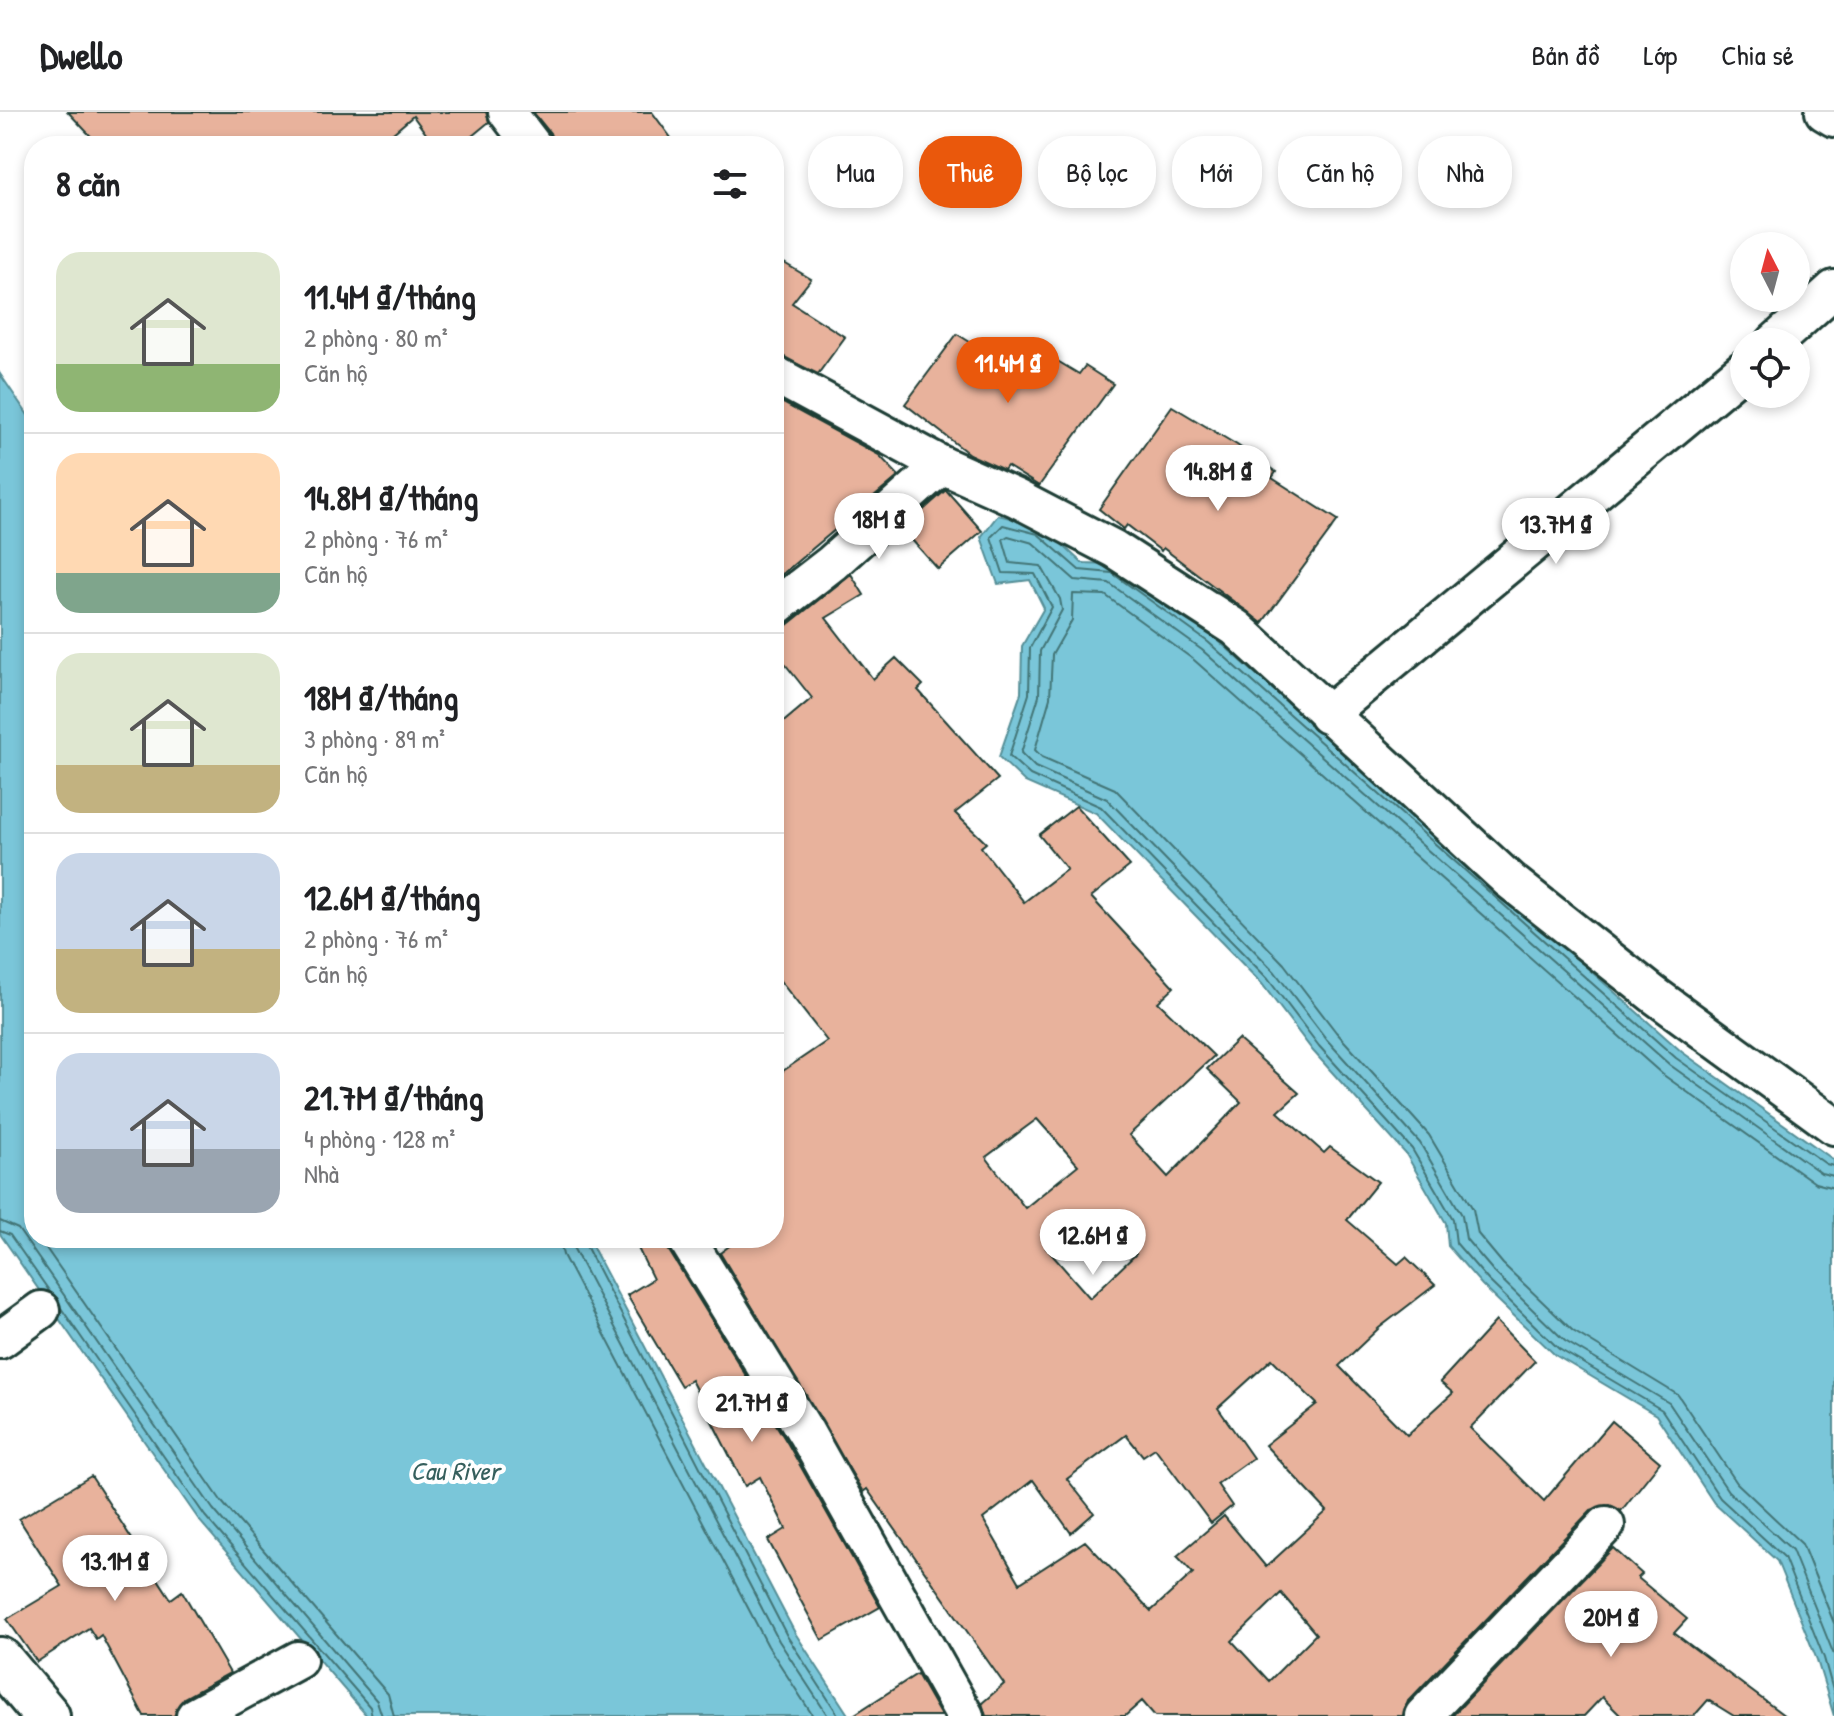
<!DOCTYPE html>
<html lang="vi">
<meta charset="utf-8">
<style>
:root{--surface:#fff;--page:#f6f6f6;--text:#202124;--muted:#757577;--line:#e0e0e0;--accent:#ea580c}
body{margin:0;font-family:"Patrick Hand",sans-serif;background:var(--page);color:var(--text);height:100vh;display:flex;flex-direction:column;font-size:30px;white-space:nowrap}
*{box-sizing:border-box;margin:0}
p{font-size:26px;color:var(--muted)}
.icon{flex:none;width:44px;height:44px;fill:none;stroke:currentColor;stroke-width:2;stroke-linecap:round;stroke-linejoin:round}
.map{position:relative;flex:1;overflow:hidden}
.sheet{position:absolute;left:24px;top:24px;width:760px;height:1112px;display:flex;flex-direction:column;background:var(--surface);border-radius:32px;box-shadow:0 4px 12px #0003}
.sheet>*{flex:none}
.top-card{position:absolute;left:808px;top:24px;width:760px;height:72px;display:flex;gap:16px}
.needle{width:52px;rotate:354deg}
.controls{position:absolute;left:1730px;top:120px;display:grid;gap:16px}
.controls a{display:grid;place-items:center;width:80px;height:80px;border-radius:50%;background:var(--surface);box-shadow:0 4px 12px #0003;font-size:40px}
.price{position:absolute;translate:-50% -68px;padding:0 18px;border-radius:28px;background:#fff;color:#222;font-size:26px;line-height:52px;filter:drop-shadow(0 2px 4px #0008)}
.price::after{content:'';position:absolute;left:50%;top:48px;width:24px;height:18px;margin-left:-12px;background:inherit;clip-path:polygon(0 0,100% 0,50% 100%)}
.price.on{background:var(--accent);color:#fff}
ul{padding:0;list-style:none}
li{display:flex;align-items:center;gap:24px;height:200px;padding:0 32px}
li+li{border-top:2px solid var(--line)}
li span{display:grid;place-items:center;flex:none;width:224px;height:160px;border-radius:24px;color:#555}
li>.icon{margin-inline-start:auto}
span .icon{width:96px;height:96px;fill:#fffc;stroke-width:1}
li b{font-size:34px}
h2{display:flex;justify-content:space-between;align-items:center;height:96px;padding:0 32px;font-size:34px}
.chip{padding:0 28px;border-radius:32px;background:var(--surface);box-shadow:0 4px 12px #0003;font-size:28px;line-height:72px}
.chip.on{background:var(--accent);color:#fff}
header{display:flex;align-items:center;gap:48px;box-sizing:border-box;height:112px;padding:0 40px;background:var(--surface);border-bottom:2px solid var(--line)}
header strong{font-size:38px}
nav{display:flex;gap:44px;margin-inline-start:auto;font-size:28px}
.map>svg:first-child{display:block}
.water{fill:#7ac6d9;stroke:#568f97;stroke-width:2}
.lines{fill:none;stroke-linecap:round;stroke-linejoin:round}
.shore{stroke:#437476;stroke-width:2}
.building{fill:#e8b29c;stroke:#1f3d34;stroke-width:2;fill-rule:evenodd}
.street-casing{stroke:#1f3d34;stroke-width:42}
.secondary-casing{stroke:#1f3d34;stroke-width:50}
.street{stroke:#fff;stroke-width:36}
.secondary{stroke:#fff;stroke-width:44}
.labels{text-anchor:middle;stroke-width:8;stroke-linejoin:round;paint-order:stroke}
.water-label{font-size:26px;font-style:italic;fill:#365f5d;stroke:#fff}
</style>
<header>
<strong>Dwello</strong>
<nav><a>Bản đồ</a><a>Lớp</a><a>Chia sẻ</a></nav>
</header>
<div class="map">
<svg width="1834" height="1604" viewBox="0 0 1834 1604">
<rect width="100%" height="100%" fill="#fff"/>
<filter id="ink" filterUnits="userSpaceOnUse"><feTurbulence type="fractalNoise" baseFrequency=".0125" numOctaves="2"/><feDisplacementMap in="SourceGraphic" scale="16" xChannelSelector="R" yChannelSelector="G"/><feConvolveMatrix kernelMatrix="1 2 1 2 8 2 1 2 1" color-interpolation-filters="sRGB"/></filter>
<g filter="url(#ink)">
<!-- water -->
<g class="water">
<path d="M0,262L34,312V1126H588L795,1521L849,1604H367L199,1408L0,1122Z"/>
<path d="M998,403L1042,414L1082,451L1114,452L1213,524L1682,940L1834,1048V1604L1817,1548L1777,1449L1714,1391L1656,1303L1555,1243L1482,1173L1448,1134L1446,1111L1406,1042L1313,939L1262,872L1096,701L1025,670L999,645L1021,581L1022,534L1044,496L1030,468L998,472L981,425Z"/>
</g>
<g class="lines">
<!-- shore -->
<g class="shore">
<path d="M1834,1054L1826,1052L1676,946L1208,530L1112,461L1079,458L1038,422L1003,413L991,425L1003,461L1035,462L1052,495L1030,536L1029,582L1009,644L1030,663L1101,695L1268,867L1319,934L1412,1037L1453,1107L1456,1131L1488,1168L1559,1237L1662,1298L1720,1386L1784,1445L1824,1546L1834,1582"/>
<path d="M1834,1064L1821,1061L1670,953L1202,538L1109,471L1075,468L1033,431L1008,424L1003,427L1010,451L1041,454L1060,487L1062,498L1040,539L1039,584L1021,641L1035,655L1107,687L1275,860L1327,928L1420,1031L1462,1103L1466,1127L1495,1161L1565,1229L1669,1291L1728,1379L1792,1438L1834,1543"/>
<path d="M1834,1076L1815,1071L1662,962L1194,548L1105,483L1073,482L1072,508L1052,543L1050,586L1035,638L1042,645L1115,677L1284,852L1336,920L1429,1023L1473,1097L1478,1122L1503,1152L1573,1219L1678,1283L1737,1371L1802,1432L1834,1511"/>
<path d="M0,1109L18,1117L213,1397L377,1589L382,1604"/>
<path d="M0,1119L10,1123L50,1180"/>
<path d="M39,1126L222,1390L388,1582L394,1604"/>
<path d="M559,1126L563,1143L768,1534L813,1604"/>
<path d="M572,1126L574,1137L779,1529L828,1604"/>
<path d="M582,1126L787,1524L839,1604"/>
<path d="M61,1196L205,1404L370,1595L372,1604"/>
</g>
</g>
<!-- building -->
<g class="building">
<path d="M68,0H486L489,10L460,34H435L413,4L378,34H100Z"/>
<path d="M533,0H652L677,34H554L550,21Z"/>
<path d="M774,145L811,167L792,191L845,225L818,262L774,241Z"/>
<path d="M957,222L999,248L1016,224L1079,262L1085,254L1113,272L1039,374L1007,354L1004,358L969,342L905,292Z"/>
<path d="M774,286L879,343L899,364L774,469Z"/>
<path d="M1172,294L1237,333L1276,360L1272,366L1338,408L1262,511L1163,436L1161,439L1127,413L1124,417L1099,397Z"/>
<path d="M946,378L982,419L938,457L902,417Z"/>
<path d="M851,462L864,483L826,506L873,567L896,546L923,573L918,578L998,667L955,701L986,731L981,735L1024,790L1067,757L1039,723L1076,694L1130,754L1091,785L1174,875L1158,890L1214,944L1129,1023L1168,1065L1241,990L1207,957L1238,927L1299,981L1278,1000L1324,1041L1330,1035L1378,1070L1347,1108L1398,1152L1406,1145L1435,1173L1379,1216L1339,1254L1407,1323L1453,1281L1440,1270L1496,1209L1535,1249L1470,1316L1544,1389L1612,1309L1660,1350L1621,1399L1610,1393L1591,1398L1408,1589L1403,1604H1155L1142,1589L1125,1604H986L982,1591L1004,1572L867,1377L863,1380L720,1141L740,1126H774V965L827,929L774,861V618L812,586L774,538V517L787,513ZM1037,1007L1078,1053L1025,1096L986,1045ZM1096,1099L1136,1142L1090,1186L1046,1136ZM1272,1247L1317,1292L1265,1333L1327,1399L1266,1455L1224,1404L1177,1444L1193,1461L1151,1499L1085,1429L1020,1471L983,1407L1033,1368L1071,1421L1094,1401L1067,1367L1126,1323L1143,1344L1155,1336L1211,1411L1232,1394L1217,1372L1253,1346L1218,1296ZM1281,1481L1316,1522L1269,1569L1232,1529Z"/>
<path d="M633,1126H665L668,1137L788,1332L880,1495L822,1528L768,1428L786,1417L760,1365L745,1374L691,1268L681,1274L627,1183L653,1167Z"/>
<path d="M91,1364L171,1487L182,1479L230,1561L184,1586L174,1604H144L101,1523L96,1527L89,1516L37,1550L7,1507L62,1474L19,1407Z"/>
<path d="M1613,1436L1642,1462L1638,1466L1687,1507L1674,1521L1785,1604H1734L1708,1588L1694,1604H1621L1602,1585L1584,1604H1452Z"/>
<path d="M917,1562L941,1604H852Z"/>
</g>
<g class="lines">
<!-- street casing -->
<g class="street-casing">
<g id="street">
<path d="M507,0L533,34"/>
<path d="M1824,0L1834,6"/>
<path d="M1775,230L1834,177"/>
<path d="M774,262L942,353L1016,386L1114,437L1236,516L1509,768L1653,882L1834,1014"/>
<path d="M774,496L832,451L942,353"/>
<path d="M1327,603L1744,257"/>
<path d="M686,1126L806,1321L965,1604"/>
<path d="M0,1228L41,1198"/>
<path d="M195,1604L298,1548"/>
<path d="M1423,1604L1606,1413"/>
</g>
</g>
<!-- secondary casing -->
<g class="secondary-casing">
<path id="secondary" d="M0,1548L47,1604"/>
</g>
<!-- street -->
<use href="#street" class="street"/>
<!-- secondary -->
<use href="#secondary" class="secondary"/>
</g>
</g>
<g class="labels">
<!-- water labels -->
<g class="water-label">
<text x="455" y="1368">Cau River</text>
</g>
</g>
</svg>
<div class="controls">
<a><svg class="needle" viewBox="-14 -14 28 28"><path d="M0-13l5 13h-10z" fill="#e53935"/><path d="M0 13l5-13h-10z" fill="#757577"/></svg></a>
<a><svg class="icon" aria-label="locate" viewBox="0 0 24 24"><circle cx="12" cy="12" r="6"/><path d="M12 2v4M12 18v4M2 12h4M18 12h4"/></svg></a>
</div>
<b class="price on" style="left:1008px;top:293px">11.4M ₫</b>
<b class="price" style="left:1218px;top:401px">14.8M ₫</b>
<b class="price" style="left:879px;top:449px">18M ₫</b>
<b class="price" style="left:1556px;top:454px">13.7M ₫</b>
<b class="price" style="left:1093px;top:1165px">12.6M ₫</b>
<b class="price" style="left:752px;top:1332px">21.7M ₫</b>
<b class="price" style="left:115px;top:1491px">13.1M ₫</b>
<b class="price" style="left:1611px;top:1547px">20M ₫</b>
<div class="top-card">
<a class="chip">Mua</a>
<a class="chip on">Thuê</a>
<a class="chip">Bộ lọc</a>
<a class="chip">Mới</a>
<a class="chip">Căn hộ</a>
<a class="chip">Nhà</a>
</div>
<section class="sheet">
<h2>8 căn<svg class="icon" aria-label="filters" viewBox="0 0 24 24"><path d="M4 7h16M4 17h16"/><circle cx="9" cy="7" r="2"/><circle cx="15" cy="17" r="2"/></svg></h2>
<ul>
<li><span style="background:linear-gradient(#dfe7d0 70%,#8fb573 0)"><svg class="icon" aria-label="home" viewBox="0 0 24 24"><path d="M3 11l9-7 9 7M6 9v11h12V9"/></svg></span><div><b>11.4M ₫/tháng</b><p>2 phòng · 80 m²</p><p>Căn hộ</p></div></li>
<li><span style="background:linear-gradient(#ffd9b3 75%,#7fa58c 0)"><svg class="icon" aria-label="home" viewBox="0 0 24 24"><path d="M3 11l9-7 9 7M6 9v11h12V9"/></svg></span><div><b>14.8M ₫/tháng</b><p>2 phòng · 76 m²</p><p>Căn hộ</p></div></li>
<li><span style="background:linear-gradient(#dfe7d0 70%,#c2b280 0)"><svg class="icon" aria-label="home" viewBox="0 0 24 24"><path d="M3 11l9-7 9 7M6 9v11h12V9"/></svg></span><div><b>18M ₫/tháng</b><p>3 phòng · 89 m²</p><p>Căn hộ</p></div></li>
<li><span style="background:linear-gradient(#c9d6e8 60%,#c2b280 0)"><svg class="icon" aria-label="home" viewBox="0 0 24 24"><path d="M3 11l9-7 9 7M6 9v11h12V9"/></svg></span><div><b>12.6M ₫/tháng</b><p>2 phòng · 76 m²</p><p>Căn hộ</p></div></li>
<li><span style="background:linear-gradient(#c9d6e8 60%,#9aa5b1 0)"><svg class="icon" aria-label="home" viewBox="0 0 24 24"><path d="M3 11l9-7 9 7M6 9v11h12V9"/></svg></span><div><b>21.7M ₫/tháng</b><p>4 phòng · 128 m²</p><p>Nhà</p></div></li>
</ul>
</section>
</div>
